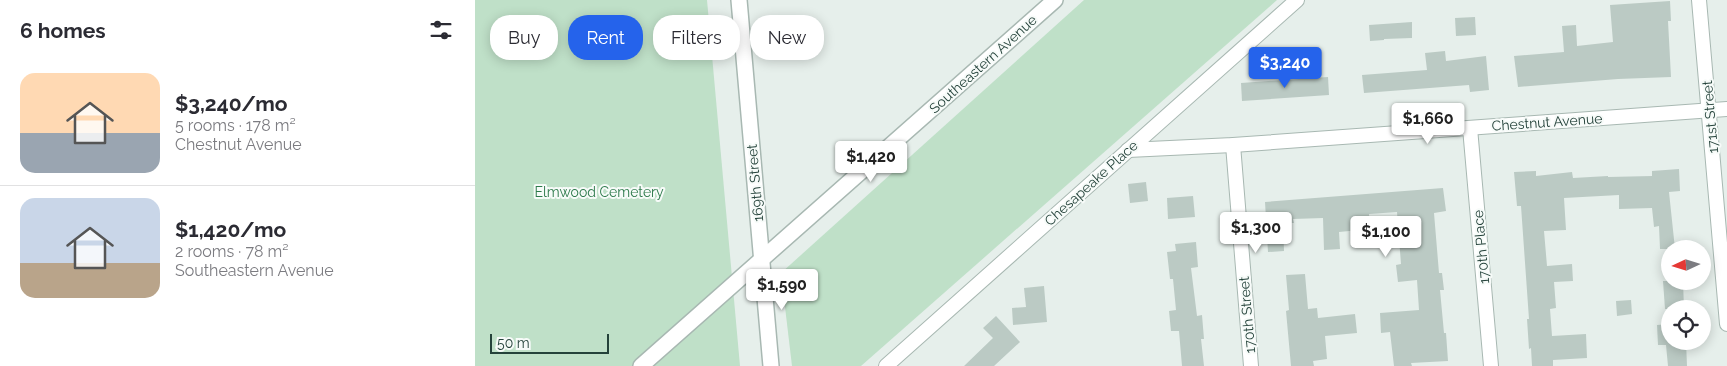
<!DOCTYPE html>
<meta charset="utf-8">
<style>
:root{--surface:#fff;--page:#f2f2f3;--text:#2b2b33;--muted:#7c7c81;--line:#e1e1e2;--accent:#2563eb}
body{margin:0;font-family:Raleway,sans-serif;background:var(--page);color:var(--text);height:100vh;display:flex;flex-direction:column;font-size:19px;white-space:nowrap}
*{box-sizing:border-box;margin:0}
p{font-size:16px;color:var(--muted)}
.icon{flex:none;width:28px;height:28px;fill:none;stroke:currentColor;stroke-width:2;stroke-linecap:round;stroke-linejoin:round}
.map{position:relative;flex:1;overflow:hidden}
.sheet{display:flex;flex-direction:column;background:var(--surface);width:475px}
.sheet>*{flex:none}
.guide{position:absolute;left:15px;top:15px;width:475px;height:45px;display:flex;gap:10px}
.needle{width:32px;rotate:266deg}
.controls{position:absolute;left:1186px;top:240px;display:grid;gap:10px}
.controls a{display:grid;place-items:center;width:50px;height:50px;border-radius:50%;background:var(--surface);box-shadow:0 2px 12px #0003;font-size:25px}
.scale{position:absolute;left:15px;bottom:12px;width:119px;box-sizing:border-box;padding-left:5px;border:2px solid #24423a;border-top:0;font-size:14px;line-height:18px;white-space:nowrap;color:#24423a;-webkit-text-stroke:4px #f7fbf9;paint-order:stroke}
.price{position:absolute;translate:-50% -42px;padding:0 11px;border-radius:5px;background:#fff;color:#222;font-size:16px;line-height:32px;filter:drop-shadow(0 1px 2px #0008)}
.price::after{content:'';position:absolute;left:50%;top:30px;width:15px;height:11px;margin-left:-8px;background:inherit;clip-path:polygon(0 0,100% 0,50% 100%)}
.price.on{background:var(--accent);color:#fff}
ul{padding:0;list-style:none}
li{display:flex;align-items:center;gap:15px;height:125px;padding:0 20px}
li+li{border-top:1px solid var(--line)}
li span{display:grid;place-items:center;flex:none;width:140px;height:100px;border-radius:15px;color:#555}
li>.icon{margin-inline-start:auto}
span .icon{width:60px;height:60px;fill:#fffc;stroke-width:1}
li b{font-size:21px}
h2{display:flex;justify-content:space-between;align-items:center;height:60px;padding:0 20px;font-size:21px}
.pill{padding:0 18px;border-radius:20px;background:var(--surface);box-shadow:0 2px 12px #0003;font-size:18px;line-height:45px}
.pill.on{background:var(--accent);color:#fff}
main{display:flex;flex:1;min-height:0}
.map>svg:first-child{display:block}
.green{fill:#bfe0c8}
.building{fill:#bbcac4}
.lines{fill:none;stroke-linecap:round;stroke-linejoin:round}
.minor-casing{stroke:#a8b8b2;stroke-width:16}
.tertiary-casing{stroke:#a8b8b2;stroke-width:18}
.minor{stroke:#fff;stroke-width:14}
.tertiary{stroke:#fff;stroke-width:15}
.labels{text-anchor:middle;stroke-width:4;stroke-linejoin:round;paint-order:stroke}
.street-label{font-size:14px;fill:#24423a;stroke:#f7fbf9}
.park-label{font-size:14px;fill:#2d7a4b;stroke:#f7fbf9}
</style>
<main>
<section class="sheet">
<h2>6 homes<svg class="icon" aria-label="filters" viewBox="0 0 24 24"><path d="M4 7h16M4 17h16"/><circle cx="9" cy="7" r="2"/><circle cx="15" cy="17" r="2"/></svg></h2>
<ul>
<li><span style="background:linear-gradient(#ffd9b3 60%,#9aa5b1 0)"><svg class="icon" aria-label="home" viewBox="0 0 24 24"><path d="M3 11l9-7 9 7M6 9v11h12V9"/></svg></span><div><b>$3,240/mo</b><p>5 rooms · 178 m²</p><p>Chestnut Avenue</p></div></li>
<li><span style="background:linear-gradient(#c9d6e8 65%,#b9a48a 0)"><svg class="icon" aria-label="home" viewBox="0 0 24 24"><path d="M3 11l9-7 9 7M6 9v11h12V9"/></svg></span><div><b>$1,420/mo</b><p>2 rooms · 78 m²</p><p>Southeastern Avenue</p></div></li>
</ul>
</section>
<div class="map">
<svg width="1252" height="366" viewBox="0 0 1252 366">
<rect width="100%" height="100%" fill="#e6efeb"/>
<!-- green -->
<g class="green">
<path d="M0,0H232L265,366H0Z"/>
<path d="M609,0H802L386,366H317L306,273Z"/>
</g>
<!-- building -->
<g class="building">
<path d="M1195,1L1196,21H1193L1196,77L1143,79L1043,87L1039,56L1089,52L1087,26L1101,25L1102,46L1138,42L1135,5Z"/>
<path d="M1000,17L1001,35L981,36L980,18Z"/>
<path d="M937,22V38L909,39V40L895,41L894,25Z"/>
<path d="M970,51L971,61L1011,56L1014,90L995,92L994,85L889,93L887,75L952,70L950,53Z"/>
<path d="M853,77L854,95L767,101L766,83Z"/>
<path d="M1204,169L1205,191L1194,192L1200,249H1185L1184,226L1179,227L1177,208L1144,209V195L1089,198L1091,230L1069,231L1072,266L1097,264L1098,281L1079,282L1081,308L1075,309L1077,336L1111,334L1112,358L1078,360V366H1057L1056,348L1054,349L1052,319H1054L1046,206H1042L1039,172L1061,171V176L1097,172L1098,178L1133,176V177L1177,176V171Z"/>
<path d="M671,182L673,201L655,203L653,184Z"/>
<path d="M968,188L971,211L959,213L964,273H967L969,290H965L969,333H971L973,361L936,363L937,366H919L915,332L906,333L905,313L944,310L942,280L923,282L921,265L926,264L922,212L894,214L895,229L864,232L865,249L849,250L848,218L818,219L819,223H808L809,251L793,252L790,202Z"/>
<path d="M718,196L720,217L693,219L692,198Z"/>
<path d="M721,242L723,267L716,268L722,316L727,315L729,339H726L729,366H707L704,331H696L694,311L701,310L698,279H695L692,252L701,251L700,244Z"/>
<path d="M830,274L833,309L842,308L843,318L880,314L882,333L850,336L852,359L838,361L839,366H816L811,311L814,310L811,275Z"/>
<path d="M1188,281H1208L1209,309H1190Z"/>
<path d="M569,286L572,322L538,325L537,308L551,307L549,288Z"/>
<path d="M1156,300L1157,314L1142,316L1141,301Z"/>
<path d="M521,316L545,342L519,366H489L518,338L508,328Z"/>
<path d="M1195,324V341H1211L1212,366H1193L1191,345H1183L1182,325Z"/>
</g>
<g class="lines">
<!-- minor casing -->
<g class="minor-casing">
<g id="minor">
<path d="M1224,0L1252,324"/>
<path d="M995,128L1016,366"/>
<path d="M758,145L776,366"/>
<path d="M653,150L758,145L1252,109"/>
<path d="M411,366L822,0"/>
</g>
</g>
<!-- tertiary casing -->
<g class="tertiary-casing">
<g id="tertiary">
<path d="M264,0L296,366"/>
<path d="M166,366L580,0"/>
</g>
</g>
<!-- minor -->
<use href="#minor" class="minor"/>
<!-- tertiary -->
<use href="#tertiary" class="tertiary"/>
</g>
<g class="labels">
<!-- street labels -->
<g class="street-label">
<text transform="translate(508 64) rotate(-42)" y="5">Southeastern Avenue</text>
<text transform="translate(1235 117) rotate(-95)" y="5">171st Street</text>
<text transform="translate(1072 122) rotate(-4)" y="5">Chestnut Avenue</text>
<text transform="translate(280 183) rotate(-95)" y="5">169th Street</text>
<text transform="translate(616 183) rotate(-42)" y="5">Chesapeake Place</text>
<text transform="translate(1006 247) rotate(-95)" y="5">170th Place</text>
<text transform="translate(772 315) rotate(-95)" y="5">170th Street</text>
</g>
<!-- park labels -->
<g class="park-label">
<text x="124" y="197">Elmwood Cemetery</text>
</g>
</g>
</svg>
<div class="controls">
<a><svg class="needle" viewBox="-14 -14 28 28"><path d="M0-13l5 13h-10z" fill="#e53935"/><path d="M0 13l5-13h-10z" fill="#7c7c81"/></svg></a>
<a><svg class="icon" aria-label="locate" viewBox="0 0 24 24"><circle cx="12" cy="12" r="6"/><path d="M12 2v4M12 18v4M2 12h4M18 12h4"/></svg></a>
</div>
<div class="scale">50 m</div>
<b class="price on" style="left:810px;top:89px">$3,240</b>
<b class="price" style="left:953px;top:145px">$1,660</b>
<b class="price" style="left:396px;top:183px">$1,420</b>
<b class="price" style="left:781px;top:254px">$1,300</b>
<b class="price" style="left:911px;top:258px">$1,100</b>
<b class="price" style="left:307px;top:311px">$1,590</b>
<div class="guide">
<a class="pill">Buy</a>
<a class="pill on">Rent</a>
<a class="pill">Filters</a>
<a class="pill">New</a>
</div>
</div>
</main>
